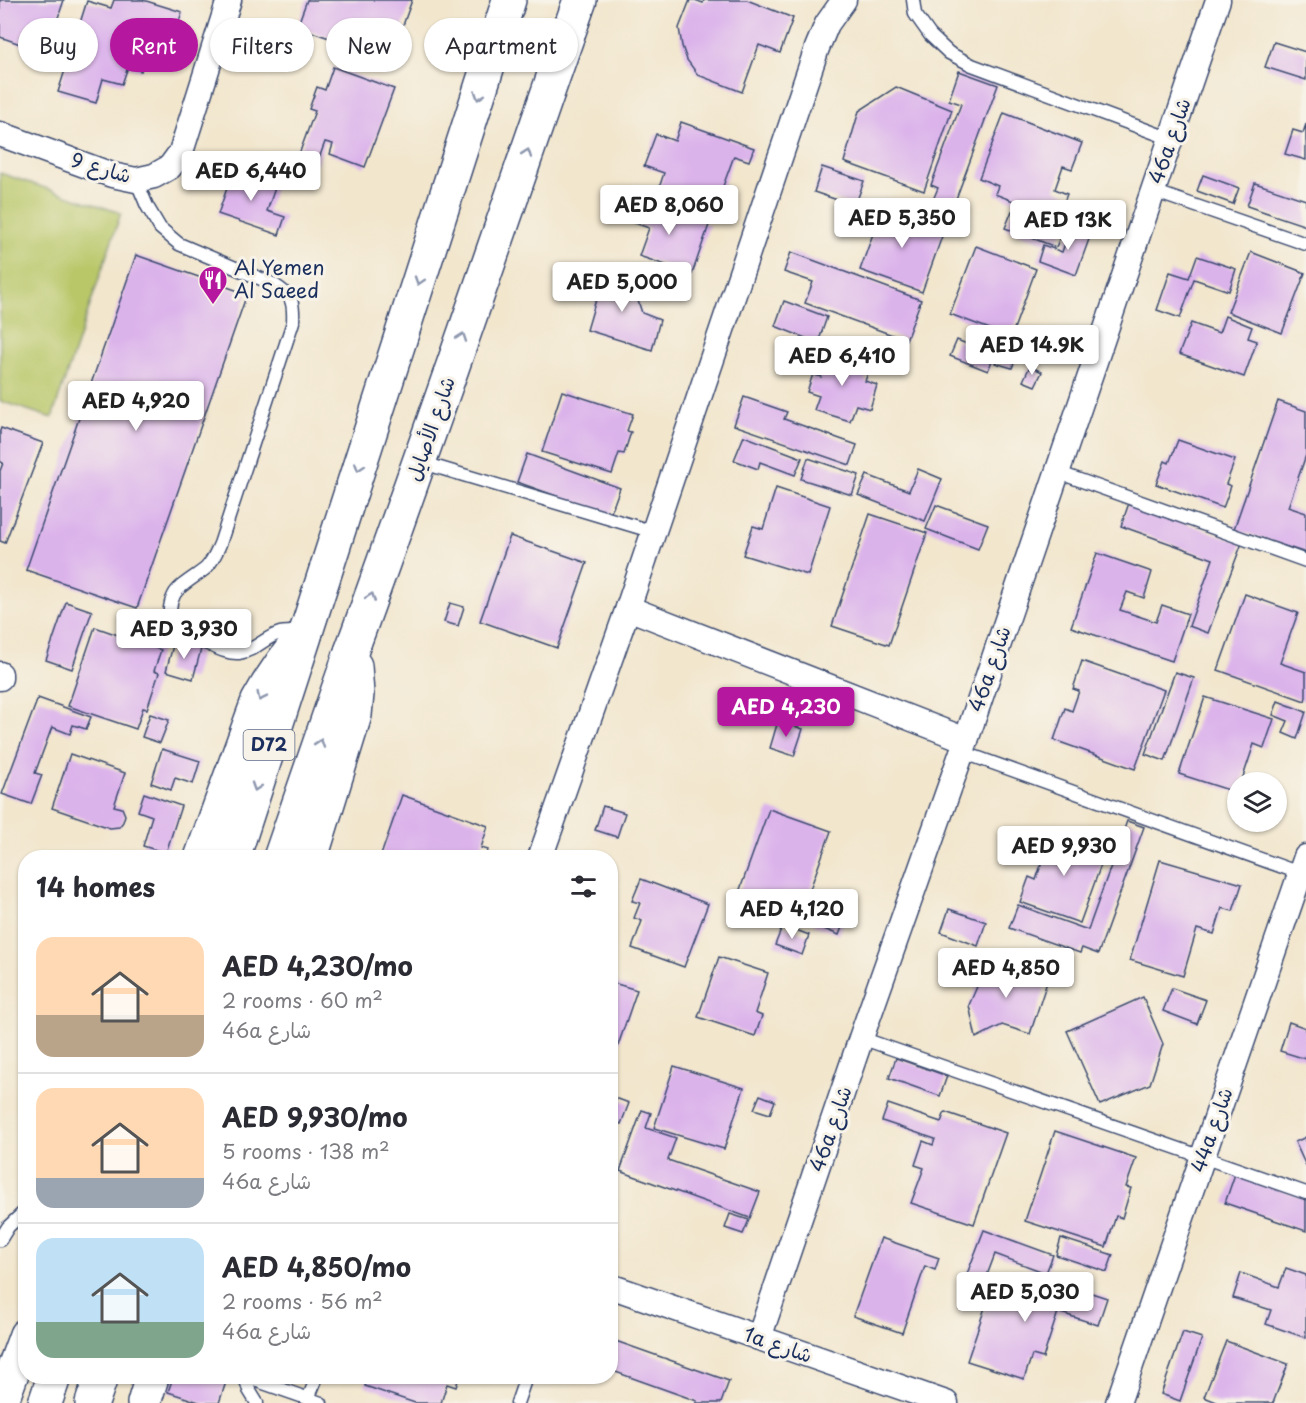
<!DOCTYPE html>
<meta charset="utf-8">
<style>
:root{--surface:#fff;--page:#f7f7f7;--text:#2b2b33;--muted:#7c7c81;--line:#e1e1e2;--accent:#b5179e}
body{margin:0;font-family:"Playpen Sans","Playpen Sans Arabic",sans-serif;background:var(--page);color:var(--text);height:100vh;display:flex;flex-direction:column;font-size:22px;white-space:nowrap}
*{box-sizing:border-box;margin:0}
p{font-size:20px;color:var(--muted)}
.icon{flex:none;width:33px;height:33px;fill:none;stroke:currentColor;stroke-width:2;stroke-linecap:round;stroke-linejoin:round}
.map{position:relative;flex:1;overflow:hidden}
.panel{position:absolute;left:18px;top:850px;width:600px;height:534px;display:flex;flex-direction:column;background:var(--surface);border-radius:24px;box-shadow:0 2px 4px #0004}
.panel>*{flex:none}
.hud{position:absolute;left:18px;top:18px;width:600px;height:54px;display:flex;gap:12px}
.fabs{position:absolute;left:1227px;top:772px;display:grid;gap:12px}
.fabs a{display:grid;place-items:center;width:60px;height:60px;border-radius:50%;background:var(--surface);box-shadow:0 2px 4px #0004;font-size:30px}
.price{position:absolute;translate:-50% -51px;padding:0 14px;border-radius:6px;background:#fff;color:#222;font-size:20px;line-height:39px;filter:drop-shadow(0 2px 3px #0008)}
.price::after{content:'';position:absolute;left:50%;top:36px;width:18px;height:14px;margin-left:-9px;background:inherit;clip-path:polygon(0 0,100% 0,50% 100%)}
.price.on{background:var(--accent);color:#fff}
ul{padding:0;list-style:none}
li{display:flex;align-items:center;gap:18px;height:150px;padding:0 18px}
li+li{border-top:2px solid var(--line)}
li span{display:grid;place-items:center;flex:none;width:168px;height:120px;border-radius:18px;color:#555}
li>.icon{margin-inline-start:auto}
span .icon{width:72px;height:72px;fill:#fffc;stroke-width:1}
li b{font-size:26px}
h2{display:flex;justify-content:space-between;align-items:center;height:72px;padding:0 18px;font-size:26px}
.pill{padding:0 21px;border-radius:27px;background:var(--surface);box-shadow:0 2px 4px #0004;font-size:21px;line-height:54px}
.pill.on{background:var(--accent);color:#fff}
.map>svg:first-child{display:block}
.green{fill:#b9c769;stroke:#6a7b64;stroke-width:1.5}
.building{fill:#dbb3eb}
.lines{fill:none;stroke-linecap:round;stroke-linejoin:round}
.service-casing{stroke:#3b4a6f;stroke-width:15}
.minor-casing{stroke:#3b4a6f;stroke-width:27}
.secondary-casing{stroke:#3b4a6f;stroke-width:36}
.primary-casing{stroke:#3b4a6f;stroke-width:36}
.motorway-casing{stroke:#3b4a6f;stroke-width:36}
.service{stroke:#fff;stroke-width:12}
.minor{stroke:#fff;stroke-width:24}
.secondary{stroke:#fff;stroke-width:33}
.primary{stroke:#fff;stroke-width:33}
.motorway{stroke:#fff;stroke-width:33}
.oneway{stroke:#8d97ae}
.labels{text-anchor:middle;stroke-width:6;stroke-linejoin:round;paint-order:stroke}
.shield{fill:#f7f3e8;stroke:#5d6a87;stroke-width:1.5}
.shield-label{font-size:18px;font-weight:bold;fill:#1b2f5e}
.street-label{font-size:20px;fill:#1b2f5e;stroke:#f7f3e8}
.poi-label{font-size:20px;fill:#1b2f5e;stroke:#f7f3e8;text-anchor:start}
</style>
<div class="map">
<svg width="1306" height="1403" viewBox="0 0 1306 1403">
<rect width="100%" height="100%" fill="#f7f3e8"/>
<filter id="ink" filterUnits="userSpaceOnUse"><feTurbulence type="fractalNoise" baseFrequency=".0167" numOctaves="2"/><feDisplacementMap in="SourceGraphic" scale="12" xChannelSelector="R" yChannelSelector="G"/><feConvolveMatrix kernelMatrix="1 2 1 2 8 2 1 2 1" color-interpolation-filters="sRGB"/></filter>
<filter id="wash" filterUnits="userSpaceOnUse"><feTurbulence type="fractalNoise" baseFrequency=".008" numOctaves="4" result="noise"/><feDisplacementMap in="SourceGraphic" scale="24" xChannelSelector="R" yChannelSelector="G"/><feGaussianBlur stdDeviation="1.35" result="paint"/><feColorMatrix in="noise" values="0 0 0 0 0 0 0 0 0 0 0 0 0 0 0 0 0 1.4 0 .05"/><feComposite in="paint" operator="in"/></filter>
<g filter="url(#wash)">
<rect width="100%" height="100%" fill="#f2e6cd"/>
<!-- green -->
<path class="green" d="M0,173L121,213L52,418L0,401Z"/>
<g id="blocks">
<!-- building -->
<g class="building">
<path d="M0,0H64L46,53L0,37Z"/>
<path d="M114,0H143L182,12L177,28L165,25L159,43L150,40L141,71L128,67L122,84L103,79L96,103L58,92L87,1L111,8Z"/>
<path d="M307,0H412L391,59L297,27Z"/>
<path d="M690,0H695L703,3L704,0H747L793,18L780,53L759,45L742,92L698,75L687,60L682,46L679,28Z"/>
<path d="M1274,42L1306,52V80L1265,67Z"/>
<path d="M333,67L394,89L365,167L330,154L333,144L325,142L317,164L298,157L315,111L309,109L317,87L325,90Z"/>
<path d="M959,71L998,85L953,207L933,200L938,188L931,185L961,104L949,100Z"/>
<path d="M896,87L952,110L924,191L844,162L859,111Z"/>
<path d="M1004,113L1082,143L1072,169L1063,166L1055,189L1067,194L1058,218L995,194L998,186L979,178Z"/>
<path d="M681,122L754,148L749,161L734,156L714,211L658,191L664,173L644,166L656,134L675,141Z"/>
<path d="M1306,124V160L1285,154L1293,130L1303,133Z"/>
<path d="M822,167L864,181L855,206L814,192Z"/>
<path d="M234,168L277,182L267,211L285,217L279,235L218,214Z"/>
<path d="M1203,175L1239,188L1233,204L1197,191Z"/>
<path d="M1255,183L1306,200V226L1247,206Z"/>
<path d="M633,199L709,225L692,274L639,256L649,228L626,220Z"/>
<path d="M883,206L945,228L922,292L860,270Z"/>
<path d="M1012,211L1063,230L1056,247L1005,228Z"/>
<path d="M1072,224L1092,231L1076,275L1038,261L1043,245L1062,252Z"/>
<path d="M976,246L1036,269L1011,337L950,314Z"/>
<path d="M791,252L921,300L906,340L805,303L813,282L784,272Z"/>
<path d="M1251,252L1305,273L1282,333L1228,312Z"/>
<path d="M136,255L247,294L137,608L26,570Z"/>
<path d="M1197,256L1236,269L1229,291L1194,279L1180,318L1157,310L1170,272L1189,278Z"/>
<path d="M605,269L630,276L642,313L660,320L652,350L587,330Z"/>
<path d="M784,301L827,317L818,343L775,326Z"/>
<path d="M1225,316L1252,327L1248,338L1257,341L1244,377L1179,354L1191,323L1219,333Z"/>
<path d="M957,340L994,355L988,371L950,356Z"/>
<path d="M1001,347L1018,353L1012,368L995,363Z"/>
<path d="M830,352L871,365L865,381L877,385L870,409L856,405L850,421L814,410L819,396L807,392L813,374L821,377Z"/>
<path d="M1030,366L1042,372L1035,386L1023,381Z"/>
<path d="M562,391L633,414L627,431L631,432L624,454L619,453L612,474L542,452Z"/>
<path d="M744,397L787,412L784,419L857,445L850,465L734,425Z"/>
<path d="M1278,401L1306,411V455L1288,507L1306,513V553L1234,529Z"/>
<path d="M1,428L43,443L5,543L0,541V471L3,463L0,461V431Z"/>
<path d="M744,436L802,458L795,475L760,462L758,469L734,460Z"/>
<path d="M1178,440L1235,460L1226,484L1231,486L1223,508L1156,484L1165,461L1169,463Z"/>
<path d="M527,454L620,488L610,515L517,482Z"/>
<path d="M808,458L859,475L852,495L801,479Z"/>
<path d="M918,469L942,479L925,521L858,495L867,475L909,491Z"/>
<path d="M776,488L830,506L808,575L743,555L753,526L763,529Z"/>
<path d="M1129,503L1242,543L1208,633L1189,626L1213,559L1121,526Z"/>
<path d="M936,505L988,524L978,549L926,529Z"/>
<path d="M870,514L927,533L889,645L832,626Z"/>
<path d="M510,536L587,563L557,648L480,621Z"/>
<path d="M1097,553L1152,572L1144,598L1127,592L1120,610L1156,622L1162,605L1188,614L1172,661L1071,627Z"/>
<path d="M1245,594L1298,613L1280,663L1306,672V697L1305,701L1218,670Z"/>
<path d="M66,602L92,611L72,669L46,660Z"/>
<path d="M450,603L464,607L458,626L444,622Z"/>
<path d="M95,627L161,650L154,671L159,673L147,709L143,708L136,729L68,706Z"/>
<path d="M174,642L201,649L193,679L166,671Z"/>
<path d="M1082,661L1164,690L1135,769L1054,740L1065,708L1072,711L1079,691L1073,689Z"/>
<path d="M1175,672L1194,678L1165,761L1145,754Z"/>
<path d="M1205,697L1274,719L1264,748L1254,744L1241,783H1238V793L1179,774Z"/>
<path d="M38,698L91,717L86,729L73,725L70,734L52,727L35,773L42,775L31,804L2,794Z"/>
<path d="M1278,701L1306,712L1297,739L1283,733L1288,721L1273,715Z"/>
<path d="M150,714L169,720L160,743L142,737Z"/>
<path d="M778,721L803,729L794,756L770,748Z"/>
<path d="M162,749L200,761L193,784L175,778L171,790L151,783Z"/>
<path d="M70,754L125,773L114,806L122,808L125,815L123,822L119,827L110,828L52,808Z"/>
<path d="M144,793L181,806L166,853L143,846L152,816L138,811Z"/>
<path d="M402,795L488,826L481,848L488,850L485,858H380Z"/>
<path d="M603,806L625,813L617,837L595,830Z"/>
<path d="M769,809L831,831L800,917L738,895Z"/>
<path d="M1127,821L1144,827L1098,954L1082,948L1080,953L1009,928L1018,905L1088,930Z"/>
<path d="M1047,830L1106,851L1080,923L1020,902L1029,877L1036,880L1044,856L1038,854Z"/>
<path d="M1160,860L1242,884L1233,911L1222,908L1214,934L1197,929L1183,976L1130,960Z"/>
<path d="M641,879L708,904L684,967L632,948L642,921L634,918L640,903L632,901Z"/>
<path d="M824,900L849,909L839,935L814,925Z"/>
<path d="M949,909L986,922L978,946L941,932Z"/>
<path d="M783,925L809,935L802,955L775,945Z"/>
<path d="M719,957L768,973L755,1013L762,1016L755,1036L698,1017Z"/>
<path d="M1012,957L1019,971L1047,982L1030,1034L1002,1025L976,1038L969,1005L986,966Z"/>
<path d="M610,982L637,990L611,1066L610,1065Z"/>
<path d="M1172,988L1206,1000L1197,1024L1163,1011Z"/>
<path d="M1143,997L1163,1044L1150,1084L1100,1105L1067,1031Z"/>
<path d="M1289,1022L1306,1028V1059L1280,1051Z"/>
<path d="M896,1058L947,1076L940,1096L889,1078Z"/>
<path d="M674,1066L744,1088L724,1149L654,1128Z"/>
<path d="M760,1095L775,1101L770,1114L754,1109Z"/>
<path d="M610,1096L629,1103L621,1124L610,1120Z"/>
<path d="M888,1104L941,1122L945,1112L1006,1133L974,1224L911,1203L924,1168L915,1165L923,1141L933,1145L935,1139L882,1121Z"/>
<path d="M642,1110L651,1113L646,1128L676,1138L668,1160L760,1192L750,1218L620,1171Z"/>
<path d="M1055,1131L1136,1158L1126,1187L1131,1188L1122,1218L1116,1216L1106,1247L1025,1221Z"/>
<path d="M1306,1137V1166L1295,1142Z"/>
<path d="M1235,1174L1306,1199V1231L1225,1203Z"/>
<path d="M730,1214L749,1220L743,1234L725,1228Z"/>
<path d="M984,1230L1053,1255L1046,1273L995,1254L980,1294L962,1287Z"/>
<path d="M881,1238L939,1258L935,1270L925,1266L902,1333L853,1316Z"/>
<path d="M1061,1238L1113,1255L1107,1272L1056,1255Z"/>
<path d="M1286,1268L1306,1275V1338L1266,1324L1271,1310L1233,1298L1241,1273L1279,1287Z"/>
<path d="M996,1275L1063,1297L1067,1285L1107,1298L1098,1325L1058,1312L1043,1358L1032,1355L1024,1379L967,1361Z"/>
<path d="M1183,1332L1202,1338L1180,1401L1161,1394Z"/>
<path d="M610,1339L729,1381L721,1403H696L697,1401L610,1370Z"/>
<path d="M1226,1341L1288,1364L1273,1403H1219L1204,1397Z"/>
<path d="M173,1377H210L226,1382L219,1403H202L168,1392Z"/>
<path d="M368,1377H459L456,1387L447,1384L441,1403H415L365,1386Z"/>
</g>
</g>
</g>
<g filter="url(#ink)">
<use href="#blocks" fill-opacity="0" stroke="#3b4a6f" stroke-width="1.5"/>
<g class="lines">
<!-- service casing -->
<g class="service-casing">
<g id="service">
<path d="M913,0L915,14L930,35L949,53L972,65L1171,139"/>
<path d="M136,180L147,206L160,228L179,244L273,284C292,296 294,300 293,322L220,544C216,553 213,561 206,568C197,576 179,585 174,595C160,623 186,635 208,644C217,648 228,654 239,653C255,651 265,637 280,633C286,632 293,632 299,632"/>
<path d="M1153,191L1306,244"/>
<path d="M420,462L654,532"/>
<path d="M1057,472L1306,561"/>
<path d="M962,752L1305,875"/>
<path d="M861,1038L1306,1193"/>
<path d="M0,1240L8,1227L26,1210"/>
<path d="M245,1377L249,1390L257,1403"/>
<path d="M246,1377L321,1403"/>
<path d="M308,1399L317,1377"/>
<path d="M517,1403L526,1377"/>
</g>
</g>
<!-- minor casing -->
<g class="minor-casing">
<g id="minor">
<path d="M0,134L112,175L136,180L154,176L170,167L181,152L229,0"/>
<path d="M628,608L966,740"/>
<path d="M0,674V678"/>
<path d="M540,858L628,608L817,48L827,24L844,0"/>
<path d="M610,1286L946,1403"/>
<path d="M759,1338L861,1038L962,752L1218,0"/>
<path d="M1118,1403L1306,857"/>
</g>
</g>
<!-- secondary casing -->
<g class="secondary-casing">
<g id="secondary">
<path d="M306,632L509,0"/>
<path d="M351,652C430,436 504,218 580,0"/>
</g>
</g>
<!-- primary casing -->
<g class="primary-casing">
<g id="primary">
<path d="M233,858L305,636"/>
<path d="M280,858L351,652"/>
<path d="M311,858L355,715L357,694L355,666"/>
<path d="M45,1403L54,1377"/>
<path d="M92,1403L101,1377"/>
<path d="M144,1403L152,1377"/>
</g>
</g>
<!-- motorway casing -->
<g class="motorway-casing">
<g id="motorway">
<path d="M201,858L258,701C272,676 287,654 306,632"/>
<path d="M1,1403L26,1335"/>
</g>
</g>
<!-- service -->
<use href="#service" class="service"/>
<!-- minor -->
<use href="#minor" class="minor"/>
<!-- secondary -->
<use href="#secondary" class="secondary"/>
<!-- primary -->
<use href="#primary" class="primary"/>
<!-- motorway -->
<use href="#motorway" class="motorway"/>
</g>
<!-- one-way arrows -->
<defs><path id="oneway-chevron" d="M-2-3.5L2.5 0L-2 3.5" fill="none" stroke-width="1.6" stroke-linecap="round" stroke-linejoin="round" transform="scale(1.5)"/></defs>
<g class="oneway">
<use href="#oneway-chevron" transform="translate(479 96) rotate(108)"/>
<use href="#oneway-chevron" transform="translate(527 153) rotate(-71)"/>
<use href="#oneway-chevron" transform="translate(419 281) rotate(108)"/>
<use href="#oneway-chevron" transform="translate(462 337) rotate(-71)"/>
<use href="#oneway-chevron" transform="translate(359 467) rotate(108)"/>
<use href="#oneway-chevron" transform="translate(371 597) rotate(-70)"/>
<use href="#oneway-chevron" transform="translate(261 697) rotate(116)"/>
<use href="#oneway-chevron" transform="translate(320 743) rotate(-71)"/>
<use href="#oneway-chevron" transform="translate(256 787) rotate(108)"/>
</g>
</g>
<!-- icons -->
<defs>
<g id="restaurant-pin" transform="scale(1.5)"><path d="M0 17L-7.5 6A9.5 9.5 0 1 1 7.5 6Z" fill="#b5179e" stroke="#f7f3e8"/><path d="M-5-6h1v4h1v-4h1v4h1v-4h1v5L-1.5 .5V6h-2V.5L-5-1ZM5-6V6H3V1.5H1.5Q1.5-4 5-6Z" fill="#fff"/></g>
</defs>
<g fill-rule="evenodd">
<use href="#restaurant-pin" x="213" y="280"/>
</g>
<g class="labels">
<!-- shield labels -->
<rect class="shield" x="243.5" y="730" width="51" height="30" rx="4.5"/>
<g class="shield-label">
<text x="269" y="751">D72</text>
</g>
<!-- street labels -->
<g class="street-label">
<text transform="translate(1170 141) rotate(-71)" y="7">46a شارع</text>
<text transform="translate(101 168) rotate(16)" y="7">شارع 9</text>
<text transform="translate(431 429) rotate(-71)" y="7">شارع الأصايل</text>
<text transform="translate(990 669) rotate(-71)" y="7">46a شارع</text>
<text transform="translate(831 1129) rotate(-71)" y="7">46a شارع</text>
<text transform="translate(1212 1130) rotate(-71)" y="7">44a شارع</text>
<text transform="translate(778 1345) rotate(19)" y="7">1a شارع</text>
</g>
<!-- poi labels -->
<g class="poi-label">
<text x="234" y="275">Al Yemen<tspan x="234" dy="23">Al Saeed</tspan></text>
</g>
</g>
</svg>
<div class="fabs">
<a><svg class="icon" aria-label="layers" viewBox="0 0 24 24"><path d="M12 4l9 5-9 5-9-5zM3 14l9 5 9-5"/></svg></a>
</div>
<b class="price" style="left:251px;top:202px">AED 6,440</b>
<b class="price" style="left:669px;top:236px">AED 8,060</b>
<b class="price" style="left:902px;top:249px">AED 5,350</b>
<b class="price" style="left:1068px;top:251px">AED 13K</b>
<b class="price" style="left:622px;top:313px">AED 5,000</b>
<b class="price" style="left:1032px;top:376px">AED 14.9K</b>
<b class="price" style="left:842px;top:387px">AED 6,410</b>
<b class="price" style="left:136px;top:432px">AED 4,920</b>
<b class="price" style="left:184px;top:660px">AED 3,930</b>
<b class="price on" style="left:786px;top:738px">AED 4,230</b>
<b class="price" style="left:1064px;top:877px">AED 9,930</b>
<b class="price" style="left:792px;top:940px">AED 4,120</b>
<b class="price" style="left:1006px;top:999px">AED 4,850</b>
<b class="price" style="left:1025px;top:1323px">AED 5,030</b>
<div class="hud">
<a class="pill">Buy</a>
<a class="pill on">Rent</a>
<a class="pill">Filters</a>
<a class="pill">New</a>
<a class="pill">Apartment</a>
</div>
<section class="panel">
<h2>14 homes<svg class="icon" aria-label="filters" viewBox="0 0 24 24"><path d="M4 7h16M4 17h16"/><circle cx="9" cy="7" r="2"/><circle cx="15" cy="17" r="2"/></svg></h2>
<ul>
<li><span style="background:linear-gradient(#ffd9b3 65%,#b9a48a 0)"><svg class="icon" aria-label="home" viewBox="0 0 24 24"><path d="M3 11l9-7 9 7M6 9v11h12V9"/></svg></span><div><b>AED 4,230/mo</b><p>2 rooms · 60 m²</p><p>46a شارع</p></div></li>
<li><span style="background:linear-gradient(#ffd9b3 75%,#9aa5b1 0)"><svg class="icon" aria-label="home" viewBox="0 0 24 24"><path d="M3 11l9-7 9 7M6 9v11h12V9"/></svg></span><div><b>AED 9,930/mo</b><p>5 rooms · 138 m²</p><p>46a شارع</p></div></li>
<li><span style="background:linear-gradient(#bfe0f5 70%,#7fa58c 0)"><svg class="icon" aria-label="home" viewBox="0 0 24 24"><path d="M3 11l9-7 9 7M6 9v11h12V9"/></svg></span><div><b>AED 4,850/mo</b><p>2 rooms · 56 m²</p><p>46a شارع</p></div></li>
</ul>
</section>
</div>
